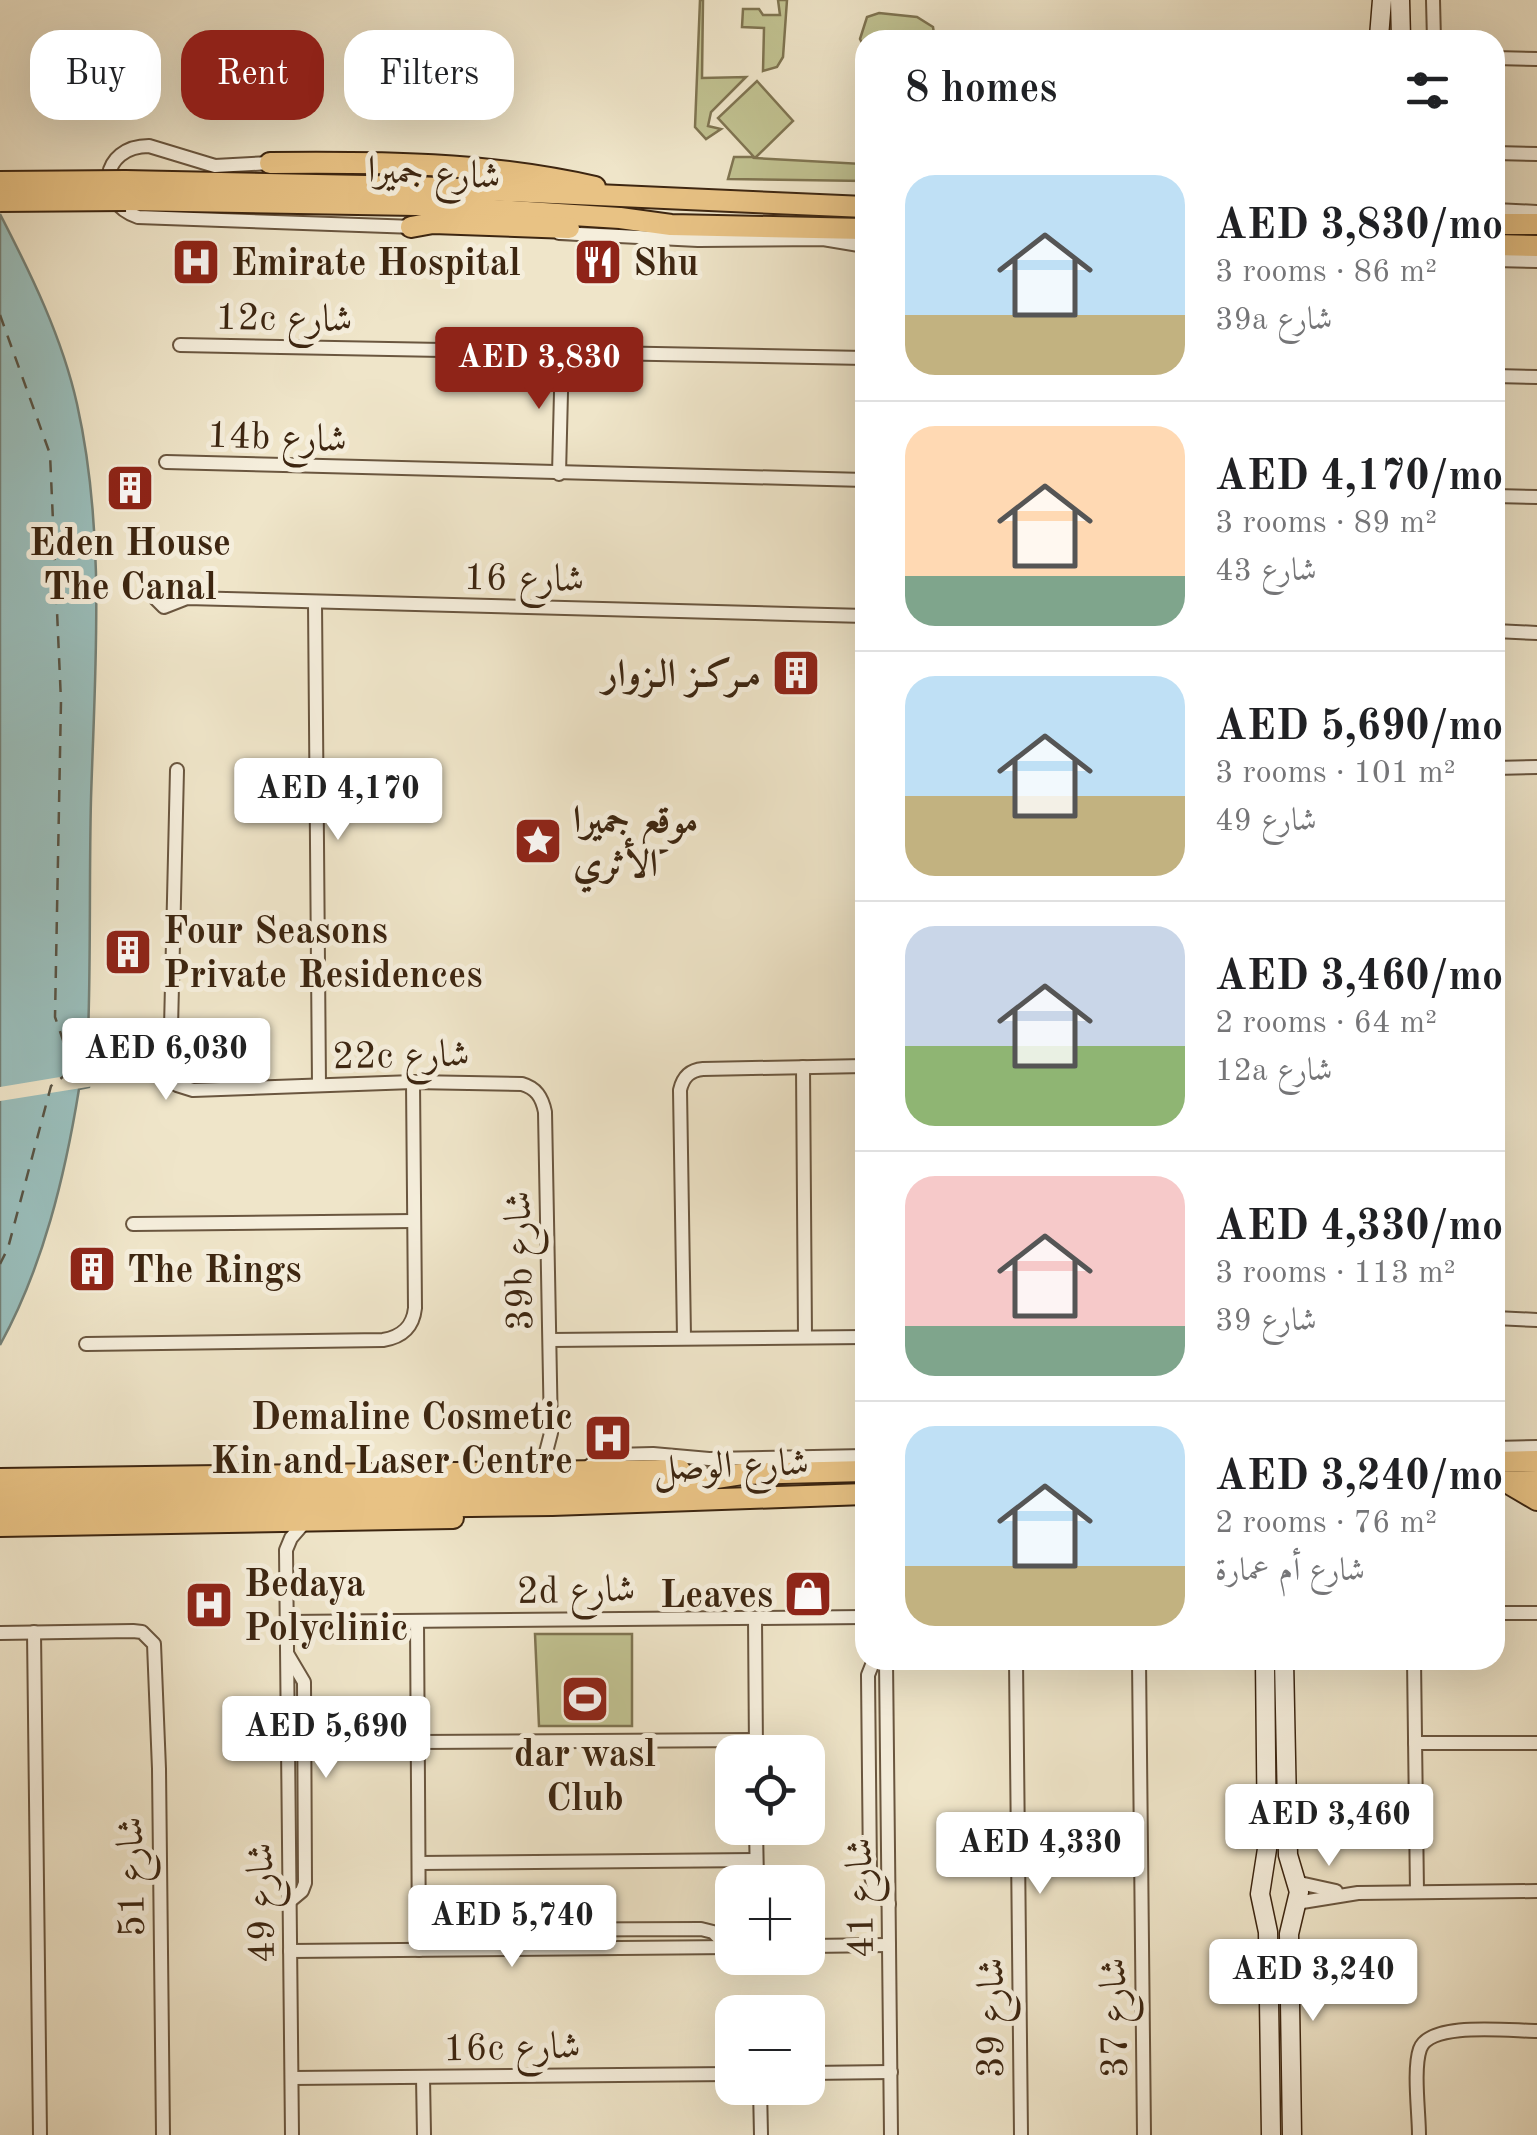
<!DOCTYPE html>
<meta charset="utf-8">
<style>
:root{--surface:#fff;--page:#f2f2f2;--text:#202124;--muted:#757577;--line:#e0e0e0;--accent:#8f2418}
body{margin:0;font-family:"Old Standard TT",Amiri,serif;background:var(--page);color:var(--text);height:100vh;display:flex;flex-direction:column;font-size:38px;white-space:nowrap}
*{box-sizing:border-box;margin:0}
p{font-size:32px;color:var(--muted)}
.icon{flex:none;width:55px;height:55px;fill:none;stroke:currentColor;stroke-width:2;stroke-linecap:round;stroke-linejoin:round}
.map{position:relative;flex:1;overflow:hidden}
.sheet{position:absolute;left:855px;top:30px;width:650px;height:1640px;display:flex;flex-direction:column;background:var(--surface);border-radius:30px;box-shadow:0 10px 40px #0002}
.sheet>*{flex:none}
.top-card{position:absolute;left:30px;top:30px;width:675px;height:90px;display:flex;gap:20px}
.tools{position:absolute;left:715px;top:1735px;display:grid;gap:20px}
.tools a{display:grid;place-items:center;width:110px;height:110px;border-radius:20px;background:var(--surface);box-shadow:0 10px 40px #0002;font-size:50px}
.price{position:absolute;translate:-50% -85px;padding:0 22px;border-radius:10px;background:#fff;color:#222;font-size:32px;line-height:65px;filter:drop-shadow(0 2px 5px #0008)}
.price::after{content:'';position:absolute;left:50%;top:60px;width:30px;height:22px;margin-left:-15px;background:inherit;clip-path:polygon(0 0,100% 0,50% 100%)}
.price.current{background:var(--accent);color:#fff}
ul{padding:0;list-style:none}
li{display:flex;align-items:center;gap:30px;height:250px;padding:0 50px}
li+li{border-top:2px solid var(--line)}
li span{display:grid;place-items:center;flex:none;width:280px;height:200px;border-radius:30px;color:#555}
li>.icon{margin-inline-start:auto}
span .icon{width:120px;height:120px;fill:#fffc;stroke-width:1}
li b{font-size:42px}
h2{display:flex;justify-content:space-between;align-items:center;height:120px;padding:0 50px;font-size:42px}
.pill{padding:0 35px;border-radius:30px;background:var(--surface);box-shadow:0 10px 40px #0002;font-size:35px;line-height:90px}
.pill.current{background:var(--accent);color:#fff}
.map>svg:first-child{display:block}
.green{fill:#c1c291;stroke:#7f7451;stroke-width:2.5}
.water{fill:#9abebb;stroke:#758177;stroke-width:2.5}
.pier{fill:#efe5c9}
.lines{fill:none;stroke-linecap:round;stroke-linejoin:round}
.ferry{stroke:#595444;stroke-width:2.5;stroke-dasharray:12 10;stroke-linecap:butt}
.street-casing{stroke:#6a563f;stroke-width:16}
.secondary-casing{stroke:#3d2611;stroke-width:21}
.primary-casing{stroke:#3d2611;stroke-width:24}
.street{stroke:#f5eedc;stroke-width:12}
.secondary{stroke:#f5eedc;stroke-width:18}
.primary{stroke:#e8c284;stroke-width:20}
.primary-bridge-casing{stroke:#3d2611;stroke-width:24;stroke-linecap:butt}
.primary-bridge{stroke:#e8c284;stroke-width:20}
.labels{text-anchor:middle;stroke-width:10;stroke-linejoin:round;paint-order:stroke}
.street-label{font-size:38px;fill:#3d2611;stroke:#f5eedc}
.poi-label{font-size:38px;font-weight:bold;fill:#3d2611;stroke:#f5eedc;text-anchor:start}
</style>
<div class="map">
<svg width="1537" height="2135" viewBox="0 0 1537 2135">
<rect width="100%" height="100%" fill="#efe5c9"/>
<filter id="stains"><feTurbulence type="fractalNoise" baseFrequency=".002" numOctaves="4"/><feColorMatrix values="0 0 0 0 .2 0 0 0 0 .09 0 0 0 0 .02 0 0 0 .5 -.17"/></filter>
<radialGradient id="worn" r=".72"><stop offset=".6" stop-color="#630" stop-opacity="0"/><stop offset="1" stop-color="#630" stop-opacity=".3"/></radialGradient>
<!-- green -->
<g class="green">
<path d="M700,0H703L702,78L746,77L711,112L708,126L721,129L706,139L695,127Z"/>
<path d="M778,0H787L783,57L777,67L763,71L764,28L742,27L743,9H759L763,15H780Z"/>
<path d="M879,13L917,17L933,27L935,40H865V49L860,39L867,17Z"/>
<path d="M757,81L793,121L755,158L862,164V131L865,127V181L728,179L734,157H754L718,118Z"/>
<path d="M535,1634H632V1726H539Z"/>
</g>
<!-- water -->
<path class="water" d="M0,214C31,274 62,337 77,404C106,534 95,667 91,799C89,878 91,957 88,1035L95,1036L89,1087L79,1089C65,1176 43,1267 0,1345Z"/>
<!-- pier -->
<path class="pier" d="M96,1071L94,1086L0,1101V1087Z"/>
<g class="lines">
<!-- ferry -->
<path class="ferry" d="M0,315L50,454L61,701L55,1017L73,1069L51,1086L8,1248L0,1264"/>
<!-- street casing -->
<g class="street-casing">
<g id="street">
<path d="M1433,0L1434,40"/>
<path d="M1495,58L1537,59"/>
<path d="M1495,153L1537,154"/>
<path d="M270,163L215,166L149,146C100,146 94,202 138,217L415,227"/>
<path d="M1495,210L1537,212"/>
<path d="M559,233L698,240L823,239L865,246"/>
<path d="M1495,260L1537,261"/>
<path d="M180,345L865,358"/>
<path d="M1495,376L1537,377"/>
<path d="M166,462L865,480"/>
<path d="M559,474L562,351"/>
<path d="M1495,496L1537,497"/>
<path d="M182,599L165,589L155,598L164,607L187,598L865,616"/>
<path d="M315,602L319,1085"/>
<path d="M864,616L865,778"/>
<path d="M1495,631L1537,633"/>
<path d="M1495,768L1537,767"/>
<path d="M177,770L170,1071L177,1085L193,1090L413,1082L522,1084C536,1088 542,1097 545,1112L551,1433L545,1456L531,1471"/>
<path d="M865,825V912"/>
<path d="M803,1067L805,1337"/>
<path d="M133,1224L413,1221"/>
<path d="M1495,1318L1537,1320"/>
<path d="M684,1337L680,1090C683,1077 690,1070 703,1069L865,1066"/>
<path d="M550,1340L865,1337"/>
<path d="M86,1344L383,1340C402,1337 413,1327 415,1308L413,1082"/>
<path d="M1495,1448L1537,1447"/>
<path d="M585,1470L595,1461L613,1455L653,1454L709,1459L865,1456"/>
<path d="M1495,1613H1537"/>
<path d="M755,1618L756,1752"/>
<path d="M417,1621L419,1950"/>
<path d="M287,1622L865,1617"/>
<path d="M34,1632L40,2135"/>
<path d="M0,1633L133,1631L142,1632L154,1644L159,1769L163,2135"/>
<path d="M288,1655L304,1682L305,1883L302,1891L290,1901"/>
<path d="M874,1660L868,1675L870,1873L874,1887L889,1904"/>
<path d="M886,1660L891,2135"/>
<path d="M1016,1660L1021,2135"/>
<path d="M1139,1660L1144,2135"/>
<path d="M1414,1660L1417,1892"/>
<path d="M418,1742L756,1740"/>
<path d="M1415,1743H1537"/>
<path d="M756,1828L757,1882"/>
<path d="M419,1863L756,1860"/>
<path d="M1295,1882L1336,1891"/>
<path d="M1296,1903L1358,1893L1537,1891"/>
<path d="M808,1946L889,1945"/>
<path d="M451,1949L459,1936L473,1930L701,1929L713,1932L728,1947"/>
<path d="M290,1951L732,1947"/>
<path d="M808,2073L891,2072"/>
<path d="M423,2077L424,2135"/>
<path d="M292,2078L732,2074"/>
<path d="M760,2088L761,2135"/>
<path d="M292,2135L286,1550L291,1538L304,1523"/>
<path d="M1419,2135C1419,2113 1413,2069 1420,2049C1430,2021 1510,2031 1537,2031"/>
</g>
</g>
<!-- secondary casing -->
<g class="secondary-casing">
<g id="secondary">
<path d="M1400,0L1401,38"/>
<path d="M1379,37L1382,0"/>
<path d="M1265,1660L1267,1849L1260,1894L1268,1932L1271,2135"/>
<path d="M1284,1660L1288,1855L1299,1892L1289,1934L1292,2135"/>
</g>
</g>
<!-- primary casing -->
<g class="primary-casing">
<g id="primary">
<path d="M270,163C382,162 485,162 595,187"/>
<path d="M125,181L416,187L865,207"/>
<path d="M126,200L416,205L620,218L671,225L865,229"/>
<path d="M1495,224H1537"/>
<path d="M411,227L433,223L569,228"/>
<path d="M1495,245L1537,246"/>
<path d="M1495,1462L1537,1461"/>
<path d="M0,1479L680,1470"/>
<path d="M1495,1482L1537,1481"/>
<path d="M1508,1483L1537,1500"/>
<path d="M0,1495L605,1486L690,1482L742,1474L865,1471"/>
<path d="M0,1512L552,1505L865,1494"/>
<path d="M0,1526L453,1518"/>
</g>
</g>
<!-- street -->
<use href="#street" class="street"/>
<!-- secondary -->
<use href="#secondary" class="secondary"/>
<!-- primary -->
<use href="#primary" class="primary"/>
<!-- primary-bridge casing -->
<g class="primary-bridge-casing">
<g id="primary-bridge">
<path d="M0,182L125,181"/>
<path d="M0,201L126,200"/>
</g>
</g>
<!-- primary-bridge -->
<use href="#primary-bridge" class="primary-bridge"/>
</g>
<!-- icons -->
<defs>
<g id="hospital-square" transform="scale(2.5)"><rect x="-9" y="-9" width="18" height="18" rx="4" fill="#8f2418" stroke="#f5eedc"/><path d="M-5-5h3v3.5h4V-5h3V5h-3V1.5h-4V5h-3Z" fill="#fff"/></g>
<g id="restaurant-square" transform="scale(2.5)"><rect x="-9" y="-9" width="18" height="18" rx="4" fill="#8f2418" stroke="#f5eedc"/><path d="M-5-6h1v4h1v-4h1v4h1v-4h1v5L-1.5 .5V6h-2V.5L-5-1ZM5-6V6H3V1.5H1.5Q1.5-4 5-6Z" fill="#fff"/></g>
<g id="building-square" transform="scale(2.5)"><rect x="-9" y="-9" width="18" height="18" rx="4" fill="#8f2418" stroke="#f5eedc"/><path d="M-4-6H4V6H1V3H-1V6H-4ZM-2.5-4.3h1.7v1.8h-1.7ZM.8-4.3h1.7v1.8H.8ZM-2.5-1h1.7V.8h-1.7ZM.8-1h1.7V.8H.8Z" fill="#fff"/></g>
<g id="sight-square" transform="scale(2.5)"><rect x="-9" y="-9" width="18" height="18" rx="4" fill="#8f2418" stroke="#f5eedc"/><path d="M0-6L1.8-2.2L6-1.7L2.9 1.2L3.7 5.4L0 3.3L-3.7 5.4L-2.9 1.2L-6-1.7L-1.8-2.2Z" fill="#fff"/></g>
<g id="shop-square" transform="scale(2.5)"><rect x="-9" y="-9" width="18" height="18" rx="4" fill="#8f2418" stroke="#f5eedc"/><path d="M-5-2.5h2.3a2.7 3.5 0 0 1 5.4 0H5L5.5 6h-11ZM-1.5-2.5h3a1.5 2.3 0 0 0-3 0Z" fill="#fff"/></g>
<g id="stadium-square" transform="scale(2.5)"><rect x="-9" y="-9" width="18" height="18" rx="4" fill="#8f2418" stroke="#f5eedc"/><path d="M0-5a6.5 5 0 1 0 0 10a6.5 5 0 1 0 0-10ZM-3.5-1.8h7v3.6h-7Z" fill="#fff"/></g>
</defs>
<g fill-rule="evenodd">
<use href="#hospital-square" x="196" y="262"/>
<use href="#restaurant-square" x="598" y="262"/>
<use href="#building-square" x="130" y="488"/>
<use href="#building-square" x="796" y="673"/>
<use href="#sight-square" x="538" y="841"/>
<use href="#building-square" x="128" y="952"/>
<use href="#building-square" x="92" y="1269"/>
<use href="#hospital-square" x="608" y="1438"/>
<use href="#shop-square" x="808" y="1594"/>
<use href="#hospital-square" x="209" y="1605"/>
<use href="#stadium-square" x="585" y="1699"/>
</g>
<g class="labels">
<!-- street labels -->
<g class="street-label">
<text transform="translate(434 172) rotate(3)" y="13">شارع جميرا</text>
<text transform="translate(284 317) rotate(1)" y="13">12c شارع</text>
<text transform="translate(277 436) rotate(2)" y="13">14b شارع</text>
<text transform="translate(524 577) rotate(1)" y="13">شارع 16</text>
<text transform="translate(401 1054) rotate(-1)" y="13">22c شارع</text>
<text transform="translate(518 1261) rotate(-91)" y="13">39b شارع</text>
<text transform="translate(731 1464) rotate(-2)" y="13">شارع الوصل</text>
<text transform="translate(576 1589) rotate(-1)" y="13">2d شارع</text>
<text transform="translate(130 1877) rotate(-91)" y="13">شارع 51</text>
<text transform="translate(859 1898) rotate(-91)" y="13">شارع 41</text>
<text transform="translate(260 1903) rotate(-91)" y="13">شارع 49</text>
<text transform="translate(990 2018) rotate(-90)" y="13">شارع 39</text>
<text transform="translate(1113 2018) rotate(-91)" y="13">شارع 37</text>
<text transform="translate(512 2046) rotate(-1)" y="13">16c شارع</text>
</g>
<!-- poi labels -->
<g class="poi-label">
<text x="231" y="275">Emirate Hospital</text>
<text x="633" y="275">Shu</text>
<text x="130" y="555" text-anchor="middle">Eden House<tspan x="130" dy="44">The Canal</tspan></text>
<text x="761" y="686" text-anchor="end">مـركـز الـزوار</text>
<text x="573" y="832">موقع جميرا<tspan x="573" dy="44">الأثري</tspan></text>
<text x="163" y="943">Four Seasons<tspan x="163" dy="44">Private Residences</tspan></text>
<text x="127" y="1282">The Rings</text>
<text x="573" y="1429" text-anchor="end">Demaline Cosmetic<tspan x="573" dy="44">Kin and Laser Centre</tspan></text>
<text x="244" y="1596">Bedaya<tspan x="244" dy="44">Polyclinic</tspan></text>
<text x="773" y="1607" text-anchor="end">Leaves</text>
<text x="585" y="1766" text-anchor="middle">dar wasl<tspan x="585" dy="44">Club</tspan></text>
</g>
</g>
<rect width="100%" height="100%" filter="url(#stains)"/>
<rect width="100%" height="100%" fill="url(#worn)"/>
</svg>
<div class="tools">
<a><svg class="icon" aria-label="locate" viewBox="0 0 24 24"><circle cx="12" cy="12" r="6"/><path d="M12 2v4M12 18v4M2 12h4M18 12h4"/></svg></a>
<a>+</a>
<a>−</a>
</div>
<b class="price current" style="left:539px;top:412px">AED 3,830</b>
<b class="price" style="left:338px;top:843px">AED 4,170</b>
<b class="price" style="left:166px;top:1103px">AED 6,030</b>
<b class="price" style="left:326px;top:1781px">AED 5,690</b>
<b class="price" style="left:1329px;top:1869px">AED 3,460</b>
<b class="price" style="left:1040px;top:1897px">AED 4,330</b>
<b class="price" style="left:512px;top:1970px">AED 5,740</b>
<b class="price" style="left:1313px;top:2024px">AED 3,240</b>
<div class="top-card">
<a class="pill">Buy</a>
<a class="pill current">Rent</a>
<a class="pill">Filters</a>
</div>
<section class="sheet">
<h2>8 homes<svg class="icon" aria-label="filters" viewBox="0 0 24 24"><path d="M4 7h16M4 17h16"/><circle cx="9" cy="7" r="2"/><circle cx="15" cy="17" r="2"/></svg></h2>
<ul>
<li><span style="background:linear-gradient(#bfe0f5 70%,#c2b280 0)"><svg class="icon" aria-label="home" viewBox="0 0 24 24"><path d="M3 11l9-7 9 7M6 9v11h12V9"/></svg></span><div><b>AED 3,830/mo</b><p>3 rooms · 86 m²</p><p>39a شارع</p></div></li>
<li><span style="background:linear-gradient(#ffd9b3 75%,#7fa58c 0)"><svg class="icon" aria-label="home" viewBox="0 0 24 24"><path d="M3 11l9-7 9 7M6 9v11h12V9"/></svg></span><div><b>AED 4,170/mo</b><p>3 rooms · 89 m²</p><p>شارع 43</p></div></li>
<li><span style="background:linear-gradient(#bfe0f5 60%,#c2b280 0)"><svg class="icon" aria-label="home" viewBox="0 0 24 24"><path d="M3 11l9-7 9 7M6 9v11h12V9"/></svg></span><div><b>AED 5,690/mo</b><p>3 rooms · 101 m²</p><p>شارع 49</p></div></li>
<li><span style="background:linear-gradient(#c9d6e8 60%,#8fb573 0)"><svg class="icon" aria-label="home" viewBox="0 0 24 24"><path d="M3 11l9-7 9 7M6 9v11h12V9"/></svg></span><div><b>AED 3,460/mo</b><p>2 rooms · 64 m²</p><p>12a شارع</p></div></li>
<li><span style="background:linear-gradient(#f6c9c9 75%,#7fa58c 0)"><svg class="icon" aria-label="home" viewBox="0 0 24 24"><path d="M3 11l9-7 9 7M6 9v11h12V9"/></svg></span><div><b>AED 4,330/mo</b><p>3 rooms · 113 m²</p><p>شارع 39</p></div></li>
<li><span style="background:linear-gradient(#bfe0f5 70%,#c2b280 0)"><svg class="icon" aria-label="home" viewBox="0 0 24 24"><path d="M3 11l9-7 9 7M6 9v11h12V9"/></svg></span><div><b>AED 3,240/mo</b><p>2 rooms · 76 m²</p><p>شارع أم عمارة</p></div></li>
</ul>
</section>
</div>
